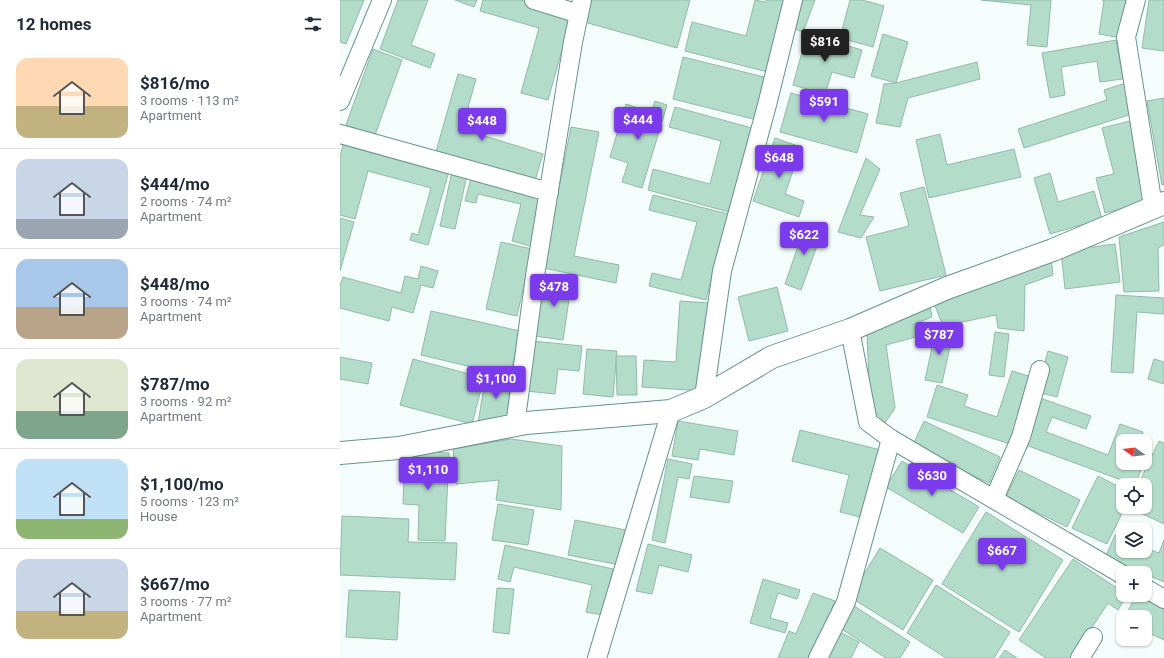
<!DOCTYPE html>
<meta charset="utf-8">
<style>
:root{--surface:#fff;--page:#f2f2f3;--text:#1f2937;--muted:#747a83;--line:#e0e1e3;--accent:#7c3aed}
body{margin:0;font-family:Roboto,sans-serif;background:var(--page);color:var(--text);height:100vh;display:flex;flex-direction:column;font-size:15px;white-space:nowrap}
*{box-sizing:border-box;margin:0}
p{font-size:13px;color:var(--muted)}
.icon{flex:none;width:22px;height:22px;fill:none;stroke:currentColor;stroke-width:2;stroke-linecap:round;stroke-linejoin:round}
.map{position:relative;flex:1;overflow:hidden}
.details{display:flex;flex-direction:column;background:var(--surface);width:340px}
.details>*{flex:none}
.needle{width:26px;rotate:285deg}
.buttons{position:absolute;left:776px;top:434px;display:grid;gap:8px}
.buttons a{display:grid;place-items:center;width:36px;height:36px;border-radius:8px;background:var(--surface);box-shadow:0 1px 3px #0004;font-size:20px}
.price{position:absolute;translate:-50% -34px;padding:0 9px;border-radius:4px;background:var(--accent);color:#fff;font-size:13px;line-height:26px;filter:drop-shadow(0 1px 2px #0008)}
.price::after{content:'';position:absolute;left:50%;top:24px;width:12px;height:9px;margin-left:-6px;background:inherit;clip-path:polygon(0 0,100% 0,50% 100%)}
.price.active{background:#222;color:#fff}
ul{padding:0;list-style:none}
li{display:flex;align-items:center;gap:12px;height:100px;padding:0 16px}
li+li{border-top:1px solid var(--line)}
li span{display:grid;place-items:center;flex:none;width:112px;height:80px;border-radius:12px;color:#555}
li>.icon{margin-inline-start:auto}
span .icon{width:48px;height:48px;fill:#fffc;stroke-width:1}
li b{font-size:17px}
h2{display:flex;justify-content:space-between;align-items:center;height:48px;padding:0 16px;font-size:17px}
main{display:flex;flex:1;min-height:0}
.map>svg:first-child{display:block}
.building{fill:#b3dcca;stroke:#92baa8}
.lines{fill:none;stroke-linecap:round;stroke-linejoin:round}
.street-casing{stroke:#66938f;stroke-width:20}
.secondary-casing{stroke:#66938f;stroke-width:24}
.street{stroke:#fff;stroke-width:18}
.secondary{stroke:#fff;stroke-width:22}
</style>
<main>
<section class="details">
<h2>12 homes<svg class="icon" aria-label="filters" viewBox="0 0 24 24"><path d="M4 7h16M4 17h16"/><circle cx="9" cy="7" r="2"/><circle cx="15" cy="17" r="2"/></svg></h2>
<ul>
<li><span style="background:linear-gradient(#ffd9b3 60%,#c2b280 0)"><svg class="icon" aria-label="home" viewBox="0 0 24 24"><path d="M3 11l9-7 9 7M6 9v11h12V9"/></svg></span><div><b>$816/mo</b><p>3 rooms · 113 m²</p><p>Apartment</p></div></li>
<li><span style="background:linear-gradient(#c9d6e8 75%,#9aa5b1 0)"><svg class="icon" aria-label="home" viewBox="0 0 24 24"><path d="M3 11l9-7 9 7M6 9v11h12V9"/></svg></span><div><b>$444/mo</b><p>2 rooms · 74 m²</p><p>Apartment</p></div></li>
<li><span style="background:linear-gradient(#a9c7e8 60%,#b9a48a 0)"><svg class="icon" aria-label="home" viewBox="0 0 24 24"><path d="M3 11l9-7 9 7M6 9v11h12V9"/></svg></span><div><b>$448/mo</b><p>3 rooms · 74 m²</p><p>Apartment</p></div></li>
<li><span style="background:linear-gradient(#dfe7d0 65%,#7fa58c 0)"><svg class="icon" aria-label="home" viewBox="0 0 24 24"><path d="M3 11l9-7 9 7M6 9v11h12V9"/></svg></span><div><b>$787/mo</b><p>3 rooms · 92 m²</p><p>Apartment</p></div></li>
<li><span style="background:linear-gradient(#bfe0f5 75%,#8fb573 0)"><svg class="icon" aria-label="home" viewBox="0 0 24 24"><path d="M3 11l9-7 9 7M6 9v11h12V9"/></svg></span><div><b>$1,100/mo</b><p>5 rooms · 123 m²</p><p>House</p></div></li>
<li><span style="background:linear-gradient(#c9d6e8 65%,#c2b280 0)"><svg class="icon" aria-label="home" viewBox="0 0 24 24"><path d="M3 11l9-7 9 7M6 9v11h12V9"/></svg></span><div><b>$667/mo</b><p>3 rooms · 77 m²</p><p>Apartment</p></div></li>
</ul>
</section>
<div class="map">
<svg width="824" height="658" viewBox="0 0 824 658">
<rect width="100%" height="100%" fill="#f4fdfc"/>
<!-- building -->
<g class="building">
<path d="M0,0H24L6,44L0,42Z"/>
<path d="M58,0H88L71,45L95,54L90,68L40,49Z"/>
<path d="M115,0H137L134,7Z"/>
<path d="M143,0H181L232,14L208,100L181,93L199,28L140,11Z"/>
<path d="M247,0H350L337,48L241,21Z"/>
<path d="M415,0L425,2L426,0H445L428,72L345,51L352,22L406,36Z"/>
<path d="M459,0H475L463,32L450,27Z"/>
<path d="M510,0H522L544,6L533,47L500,38Z"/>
<path d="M641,0H711L707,47L687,45L691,5Z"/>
<path d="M762,0H786L781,38L759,34L764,0Z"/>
<path d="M809,0H824V51L802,48Z"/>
<path d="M467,34L522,50L514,78L492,72L485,94L453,85Z"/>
<path d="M543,34L568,42L556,83L531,76Z"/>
<path d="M776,40L783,79L760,82L757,61L721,67L725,95L710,98L702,53Z"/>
<path d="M33,49L62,60L35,135L6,125Z"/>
<path d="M343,57L428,78L417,120L333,99Z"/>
<path d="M637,62L640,79L568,98L560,127L536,123L544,84L556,83Z"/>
<path d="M118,74L136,79L122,129L203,154L194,184L95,155Z"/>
<path d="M786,83L795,113L684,148L678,129L767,100L764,90Z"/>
<path d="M451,93L528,114L517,153L440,132Z"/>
<path d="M824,98V185H822L807,101Z"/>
<path d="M315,101L327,105L302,188L282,182L288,163L270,157L286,104L311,112Z"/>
<path d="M335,107L412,128L389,212L308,190L313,169L370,184L381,141L329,127Z"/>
<path d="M790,121L811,201L765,213L756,178L774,174L762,128Z"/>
<path d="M231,127L259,132L234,256L279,265L276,283L203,268Z"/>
<path d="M600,134L607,165L674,149L681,177L589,198L576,140Z"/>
<path d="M435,138L461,147L445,194L464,201L459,217L413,201Z"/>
<path d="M4,141L109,171L88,245L70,240L72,233L78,235L91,188L28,171L15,219L0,215V157Z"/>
<path d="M526,158L540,169L520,215L534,217L521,238L498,232Z"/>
<path d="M112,172L127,175L115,229L100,226Z"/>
<path d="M710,173L718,202L754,191L762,219L710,234L694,178Z"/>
<path d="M132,174L203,192L190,246L172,241L181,204L138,194L136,203L125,201Z"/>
<path d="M584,187L606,275L540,291L526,237L569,226L560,193Z"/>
<path d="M313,195L388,214L366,300L309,286L312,273L341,280L357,222L309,210Z"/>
<path d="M0,218L14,222L0,271Z"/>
<path d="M824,222V245L818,248L819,291L784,292L779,237Z"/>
<path d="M466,223L483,229L461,290L445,284Z"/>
<path d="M161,242L192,249L177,316L146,309Z"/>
<path d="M775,244L780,282L725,289L721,251Z"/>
<path d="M711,258L713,275L685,285L684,331L658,328L656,315L603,326L594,303Z"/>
<path d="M81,266L98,271L93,288L81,285L73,313L52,307L49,321L0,308V286L3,277L61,293L65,276L78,279Z"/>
<path d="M205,275L232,279L223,340L195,336Z"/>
<path d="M437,287L448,331L409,341L398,297Z"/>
<path d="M776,295L824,298V314L797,312L793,373L771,372Z"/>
<path d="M340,301L369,303L363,391L302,387L304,360L336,362Z"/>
<path d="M590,306L592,317L574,324L576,337L546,345L555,408L545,423L530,406L527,333Z"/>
<path d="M91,311L180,331L170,376L81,355Z"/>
<path d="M596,329L613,333L602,383L585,380Z"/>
<path d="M655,332L669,334L664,377L649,375Z"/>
<path d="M192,341L242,346L239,371L218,369L215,394L186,391Z"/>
<path d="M247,349L277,351L273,397L243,394Z"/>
<path d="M708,351L728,357L717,397L697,392Z"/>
<path d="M276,356H296L297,395H277Z"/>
<path d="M0,357L32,363L28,384L0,379Z"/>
<path d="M73,359L144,378L132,424L60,405Z"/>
<path d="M814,359L824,362V384L808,379Z"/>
<path d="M672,371L692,377L670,444L587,417L597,385L628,395L624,406L657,417Z"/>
<path d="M146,375L165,378L163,389L170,390L169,396L177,398L174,415L138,423Z"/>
<path d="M700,398L751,416L746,429L712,417L706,432L768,455L780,424L803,432L800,441H783V463H791L790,466L801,470L795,485L683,444Z"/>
<path d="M338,421L398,431L394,455L360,449L358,460L332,456Z"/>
<path d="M584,421L660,457L649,483L572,447Z"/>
<path d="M460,430L541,450L524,518L500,512L509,475L452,461Z"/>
<path d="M171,439L222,446L221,510L156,500L159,480L116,484L113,449Z"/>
<path d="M819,441L824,443V524L788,507H805V485H798Z"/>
<path d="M65,451L109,453L105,541L78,540L79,505L63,504Z"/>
<path d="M328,459L352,464L349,479L338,477L325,543L312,540Z"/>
<path d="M562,461L639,507L623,533L546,487Z"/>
<path d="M679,470L740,500L727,527L666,497Z"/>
<path d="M354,476L393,481L389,503L350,497Z"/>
<path d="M758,476L783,489V507H785L767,544L732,528Z"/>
<path d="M158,504L194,510L188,545L152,540Z"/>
<path d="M646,512L723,560L679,632L602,584Z"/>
<path d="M2,516L69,519L68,542L117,543L115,580L0,575Z"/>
<path d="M235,520L286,530L280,565L228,555Z"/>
<path d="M775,535L783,538V551H805V548L819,553L824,540V582L805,574V573H802L765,558Z"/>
<path d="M308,544L352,555L348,572L319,565L312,594L296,591Z"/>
<path d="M165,545L273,569L263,615L246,612L252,585L174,567L170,582L158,579Z"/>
<path d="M540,548L593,580L563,630L510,597Z"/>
<path d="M733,559L783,592V595H787L778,610L768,603L732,658H706L679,640Z"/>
<path d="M423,579L460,590L457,599L438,593L430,618L448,623L445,633L410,623Z"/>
<path d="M596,585L670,632L654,658H606L567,633Z"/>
<path d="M157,588L174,589L169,634L153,632Z"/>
<path d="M9,590L60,592L57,640L6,637Z"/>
<path d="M473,593L495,601L471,658H438L449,631L456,634Z"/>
<path d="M796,595L824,608V640L805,631V617H785Z"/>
<path d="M511,604L570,642L560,658H546L497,626Z"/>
<path d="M496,630L519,642L511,658H481Z"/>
<path d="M665,650L677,658H659Z"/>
</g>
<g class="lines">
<!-- street casing -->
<g class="street-casing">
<g id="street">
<path d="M194,0L239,14"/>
<path d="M796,0L786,37L813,206"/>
<path d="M0,101L42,0"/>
<path d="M0,134L209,192"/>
<path d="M510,330L528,422L551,439L783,575"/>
<path d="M364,397L382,271L427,105L453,0"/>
<path d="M175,426L195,276L233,42L242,0"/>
<path d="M654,499L681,437L700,370"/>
<path d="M805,588L824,599"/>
<path d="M257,658L331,411"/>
<path d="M478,658L506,602L551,439"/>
<path d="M740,658L753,637"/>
</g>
</g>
<!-- secondary casing -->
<g class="secondary-casing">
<path id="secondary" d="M0,453L59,448L186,423L331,411L364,397L432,357L510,330L607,288L713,250L824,203"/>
</g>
<!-- street -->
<use href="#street" class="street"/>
<!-- secondary -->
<use href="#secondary" class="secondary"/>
</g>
</svg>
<div class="buttons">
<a><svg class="needle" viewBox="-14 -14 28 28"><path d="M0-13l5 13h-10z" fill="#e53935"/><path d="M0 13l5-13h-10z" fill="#747a83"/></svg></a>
<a><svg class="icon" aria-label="locate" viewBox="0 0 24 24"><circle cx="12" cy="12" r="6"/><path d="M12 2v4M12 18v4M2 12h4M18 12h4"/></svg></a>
<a><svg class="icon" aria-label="layers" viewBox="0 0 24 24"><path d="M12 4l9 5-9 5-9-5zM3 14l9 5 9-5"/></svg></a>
<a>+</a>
<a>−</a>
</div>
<b class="price active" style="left:485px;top:63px">$816</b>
<b class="price" style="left:484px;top:123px">$591</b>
<b class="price" style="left:298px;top:141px">$444</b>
<b class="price" style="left:142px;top:142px">$448</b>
<b class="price" style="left:439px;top:179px">$648</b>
<b class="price" style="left:464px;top:256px">$622</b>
<b class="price" style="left:214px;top:308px">$478</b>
<b class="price" style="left:599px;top:356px">$787</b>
<b class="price" style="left:156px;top:400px">$1,100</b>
<b class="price" style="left:88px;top:491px">$1,110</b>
<b class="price" style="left:592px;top:497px">$630</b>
<b class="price" style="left:662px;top:572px">$667</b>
</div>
</main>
